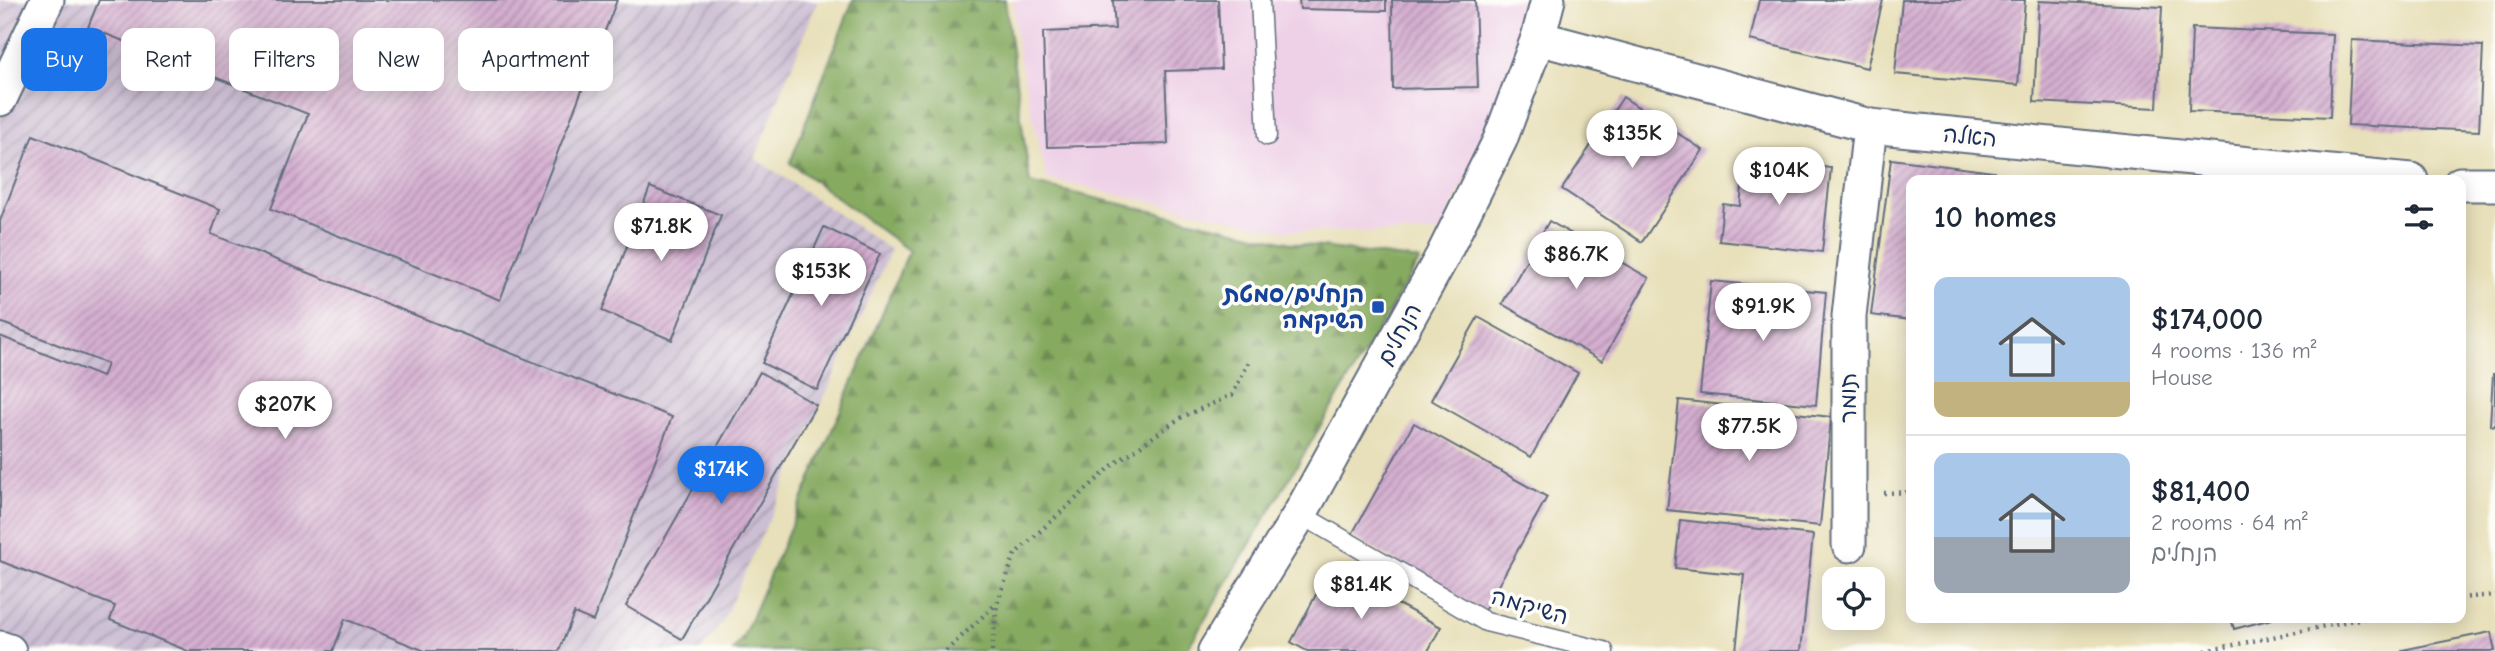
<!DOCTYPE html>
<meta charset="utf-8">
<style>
:root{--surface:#fff;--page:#f6f6f7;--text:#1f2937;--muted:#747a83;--line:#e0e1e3;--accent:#1a73e8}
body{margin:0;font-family:"Comic Neue","Playpen Sans Hebrew",sans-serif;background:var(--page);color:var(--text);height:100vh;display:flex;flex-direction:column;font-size:26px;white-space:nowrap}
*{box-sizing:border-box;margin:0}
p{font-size:23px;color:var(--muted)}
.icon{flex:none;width:38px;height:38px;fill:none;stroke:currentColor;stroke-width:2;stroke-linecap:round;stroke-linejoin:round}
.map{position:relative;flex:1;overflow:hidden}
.side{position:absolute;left:1906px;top:175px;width:560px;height:448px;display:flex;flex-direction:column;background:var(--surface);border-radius:14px;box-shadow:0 4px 18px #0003}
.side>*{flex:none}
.banner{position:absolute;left:21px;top:28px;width:665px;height:63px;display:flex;gap:14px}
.fabs{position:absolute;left:1822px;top:567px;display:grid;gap:14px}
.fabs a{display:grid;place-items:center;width:63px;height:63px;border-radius:14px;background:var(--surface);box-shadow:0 4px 18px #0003;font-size:35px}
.price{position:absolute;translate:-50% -60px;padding:0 16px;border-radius:24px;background:#fff;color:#222;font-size:23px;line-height:46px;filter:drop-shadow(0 2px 4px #0008)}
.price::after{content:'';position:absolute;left:50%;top:42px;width:21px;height:16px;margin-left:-10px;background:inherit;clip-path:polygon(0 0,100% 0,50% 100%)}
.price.on{background:var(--accent);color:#fff}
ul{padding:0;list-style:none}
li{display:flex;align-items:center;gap:21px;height:175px;padding:0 28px}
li+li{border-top:2px solid var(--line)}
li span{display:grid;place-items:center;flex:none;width:196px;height:140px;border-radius:14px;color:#555}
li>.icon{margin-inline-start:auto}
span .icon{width:84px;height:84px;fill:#fffc;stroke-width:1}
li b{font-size:30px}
h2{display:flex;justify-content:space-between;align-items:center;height:84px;padding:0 28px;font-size:30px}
.chip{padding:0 24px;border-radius:14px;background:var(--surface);box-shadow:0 4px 18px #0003;font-size:24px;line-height:63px}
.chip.on{background:var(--accent);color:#fff}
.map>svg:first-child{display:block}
.built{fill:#eed0e7}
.industrial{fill:url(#industrial-furrows)}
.forest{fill:url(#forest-firs);stroke:#506c5f;stroke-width:2}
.building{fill:url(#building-hatch)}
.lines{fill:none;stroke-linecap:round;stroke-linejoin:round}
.lane-casing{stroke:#636d7e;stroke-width:21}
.street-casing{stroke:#636d7e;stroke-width:37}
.path{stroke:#636d7e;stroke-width:4.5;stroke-dasharray:2 5;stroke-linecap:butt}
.lane{stroke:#fff;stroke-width:18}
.street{stroke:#fff;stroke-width:33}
.transit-dot{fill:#1a4fb4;stroke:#fdfcf7;stroke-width:2.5}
.labels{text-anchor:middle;stroke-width:7;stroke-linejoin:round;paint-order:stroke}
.street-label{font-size:23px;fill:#1b2f5e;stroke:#fdfcf7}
.transit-label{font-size:23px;font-weight:bold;fill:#164399;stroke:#fdfcf7;text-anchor:end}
</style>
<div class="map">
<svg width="2495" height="651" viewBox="0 0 2495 651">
<defs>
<pattern id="industrial-furrows" width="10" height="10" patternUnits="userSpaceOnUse" patternTransform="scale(1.75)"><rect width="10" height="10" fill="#ccbed3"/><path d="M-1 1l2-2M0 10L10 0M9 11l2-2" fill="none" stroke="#a59bae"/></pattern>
<pattern id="forest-firs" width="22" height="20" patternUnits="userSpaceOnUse" patternTransform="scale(1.75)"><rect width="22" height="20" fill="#86aa60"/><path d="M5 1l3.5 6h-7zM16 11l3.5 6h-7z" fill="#6d8b52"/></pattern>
<pattern id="building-hatch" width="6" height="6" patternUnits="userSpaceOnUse" patternTransform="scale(1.75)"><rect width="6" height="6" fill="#d5afd0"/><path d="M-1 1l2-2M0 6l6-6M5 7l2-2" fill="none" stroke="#ac8fac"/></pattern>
</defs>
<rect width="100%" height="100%" fill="#fdfcf7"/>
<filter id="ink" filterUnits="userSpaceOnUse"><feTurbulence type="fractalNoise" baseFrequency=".0143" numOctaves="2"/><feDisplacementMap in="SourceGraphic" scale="14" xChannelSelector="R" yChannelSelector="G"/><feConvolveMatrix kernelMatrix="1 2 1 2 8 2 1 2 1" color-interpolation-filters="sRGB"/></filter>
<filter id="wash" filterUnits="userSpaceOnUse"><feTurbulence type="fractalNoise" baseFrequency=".00686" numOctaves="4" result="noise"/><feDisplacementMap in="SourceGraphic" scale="28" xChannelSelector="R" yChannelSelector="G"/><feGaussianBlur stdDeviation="1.57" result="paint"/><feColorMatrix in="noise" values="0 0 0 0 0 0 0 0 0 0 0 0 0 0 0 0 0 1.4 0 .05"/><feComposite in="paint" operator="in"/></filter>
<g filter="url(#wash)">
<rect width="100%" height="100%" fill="#e8e0ba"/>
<!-- built -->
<path class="built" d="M1013,0H1548L1440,233L1285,231L1047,179L1017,48Z"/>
<!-- industrial -->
<path class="industrial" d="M0,0H818L755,158L891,250L723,621L701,651H0Z"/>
<!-- forest -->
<path class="forest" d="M853,0H1005L1030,183L1291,243L1420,260L1186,651H733L743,637L909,251L790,163Z"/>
<g id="blocks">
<!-- building -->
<g class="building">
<path d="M99,0H617L500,300L271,209L308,114L88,27Z"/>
<path d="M1113,0H1218L1221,69L1165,71L1168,144L1047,147L1043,32L1115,29Z"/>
<path d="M1299,0H1386V11L1300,9Z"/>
<path d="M1392,0H1475L1478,87L1393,89Z"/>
<path d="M1759,0H1883L1867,68L1750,40Z"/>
<path d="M1902,0H2025L2018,85L1895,74Z"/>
<path d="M2039,1L2162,7L2157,108L2034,102Z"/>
<path d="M2192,28L2333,34L2330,117L2189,111Z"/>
<path d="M2352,40L2483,46L2479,131L2348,125Z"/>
<path d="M1623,97L1703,150L1642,242L1562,189Z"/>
<path d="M33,135L220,209L211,234L672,417L593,621L574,613L559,651H425L345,619L333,651H188L110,620L115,606L0,561V336L102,377L107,364L0,322V221Z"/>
<path d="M1745,159L1831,168L1822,252L1719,241L1723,204L1740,206Z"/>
<path d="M1891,159L1994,172L1993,180H1911V320L1871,315Z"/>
<path d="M650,187L721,215L672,340L602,311Z"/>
<path d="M1549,221L1649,278L1602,361L1502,304Z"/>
<path d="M824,227L880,254L817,390L762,363Z"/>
<path d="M1711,281L1826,292L1816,405L1700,394Z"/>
<path d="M1478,317L1578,373L1531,457L1431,400Z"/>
<path d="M760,372L816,405L682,639L626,606Z"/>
<path d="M2493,374H2495V426L2490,425Z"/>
<path d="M1679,400L1831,417L1820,526L1667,510Z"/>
<path d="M1414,423L1547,497L1484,611L1351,536Z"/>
<path d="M1680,520L1813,535L1801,651H1736L1744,575L1675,568Z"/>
<path d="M1330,568L1441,627L1428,651H1307L1291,642Z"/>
<path d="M2231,618H2272V619L2234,629Z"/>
<path d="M2491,632L2495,651H2402V650Z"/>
</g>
</g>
</g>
<g filter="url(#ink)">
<use href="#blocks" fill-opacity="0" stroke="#636d7e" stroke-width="2"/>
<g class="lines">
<!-- lane casing -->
<g class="lane-casing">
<g id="lane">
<path d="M1260,0L1267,136"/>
<path d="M1300,514L1486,622L1604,651"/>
</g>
</g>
<!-- street casing -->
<g class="street-casing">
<g id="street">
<path d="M1538,38L1870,126L2411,180"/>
<path d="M0,99L47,0"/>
<path d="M2460,184H2495"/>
<path d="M1849,545V316L1870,126"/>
<path d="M0,648L9,651"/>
<path d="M1215,651L1300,514L1443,255L1500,140L1538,38L1548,0"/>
</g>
</g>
<!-- path -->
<g class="path">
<path d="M1884,493L1911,492"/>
<path d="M2460,598L2495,595"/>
<path d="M946,651L996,604"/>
<path d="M992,651L997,604L1015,554L1113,465L1180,418L1232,395L1249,362"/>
<path d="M2205,651L2364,618"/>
</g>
<!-- lane -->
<use href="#lane" class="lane"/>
<!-- street -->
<use href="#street" class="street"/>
</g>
</g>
<!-- markers -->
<rect class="transit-dot" x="1371" y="300" width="14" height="14" rx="3.5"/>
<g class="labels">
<!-- street labels -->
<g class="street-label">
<text transform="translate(1970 136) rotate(6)" y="8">האלה</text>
<text transform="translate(1399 334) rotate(-61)" y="8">הנחלים</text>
<text transform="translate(1848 398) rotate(-90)" y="8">תומר</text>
<text transform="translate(1530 606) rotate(16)" y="8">השיקמה</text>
</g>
<!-- transit labels -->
<g class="transit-label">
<text x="1364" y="302">הנחלים/סמטת<tspan x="1364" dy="26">השיקמה</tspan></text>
</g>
</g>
</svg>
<div class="fabs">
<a><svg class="icon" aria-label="locate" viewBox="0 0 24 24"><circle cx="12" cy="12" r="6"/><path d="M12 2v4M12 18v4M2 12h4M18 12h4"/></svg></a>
</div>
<b class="price" style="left:1632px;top:170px">$135K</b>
<b class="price" style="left:1779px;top:207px">$104K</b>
<b class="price" style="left:661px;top:263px">$71.8K</b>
<b class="price" style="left:1576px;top:291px">$86.7K</b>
<b class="price" style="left:821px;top:308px">$153K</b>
<b class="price" style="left:1763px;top:343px">$91.9K</b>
<b class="price" style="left:285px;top:441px">$207K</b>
<b class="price" style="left:1749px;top:463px">$77.5K</b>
<b class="price on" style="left:721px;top:506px">$174K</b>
<b class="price" style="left:1361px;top:621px">$81.4K</b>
<div class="banner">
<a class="chip on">Buy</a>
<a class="chip">Rent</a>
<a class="chip">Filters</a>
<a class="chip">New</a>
<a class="chip">Apartment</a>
</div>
<section class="side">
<h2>10 homes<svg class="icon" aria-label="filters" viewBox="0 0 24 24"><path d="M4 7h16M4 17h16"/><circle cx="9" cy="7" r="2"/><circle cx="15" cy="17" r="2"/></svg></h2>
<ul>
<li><span style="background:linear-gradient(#a9c7e8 75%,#c2b280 0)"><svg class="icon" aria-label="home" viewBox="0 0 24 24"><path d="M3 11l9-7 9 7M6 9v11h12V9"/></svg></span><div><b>$174,000</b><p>4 rooms · 136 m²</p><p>House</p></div></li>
<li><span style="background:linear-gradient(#a9c7e8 60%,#9aa5b1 0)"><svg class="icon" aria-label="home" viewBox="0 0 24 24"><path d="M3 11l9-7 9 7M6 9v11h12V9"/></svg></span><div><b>$81,400</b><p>2 rooms · 64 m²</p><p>הנחלים</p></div></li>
</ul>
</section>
</div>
